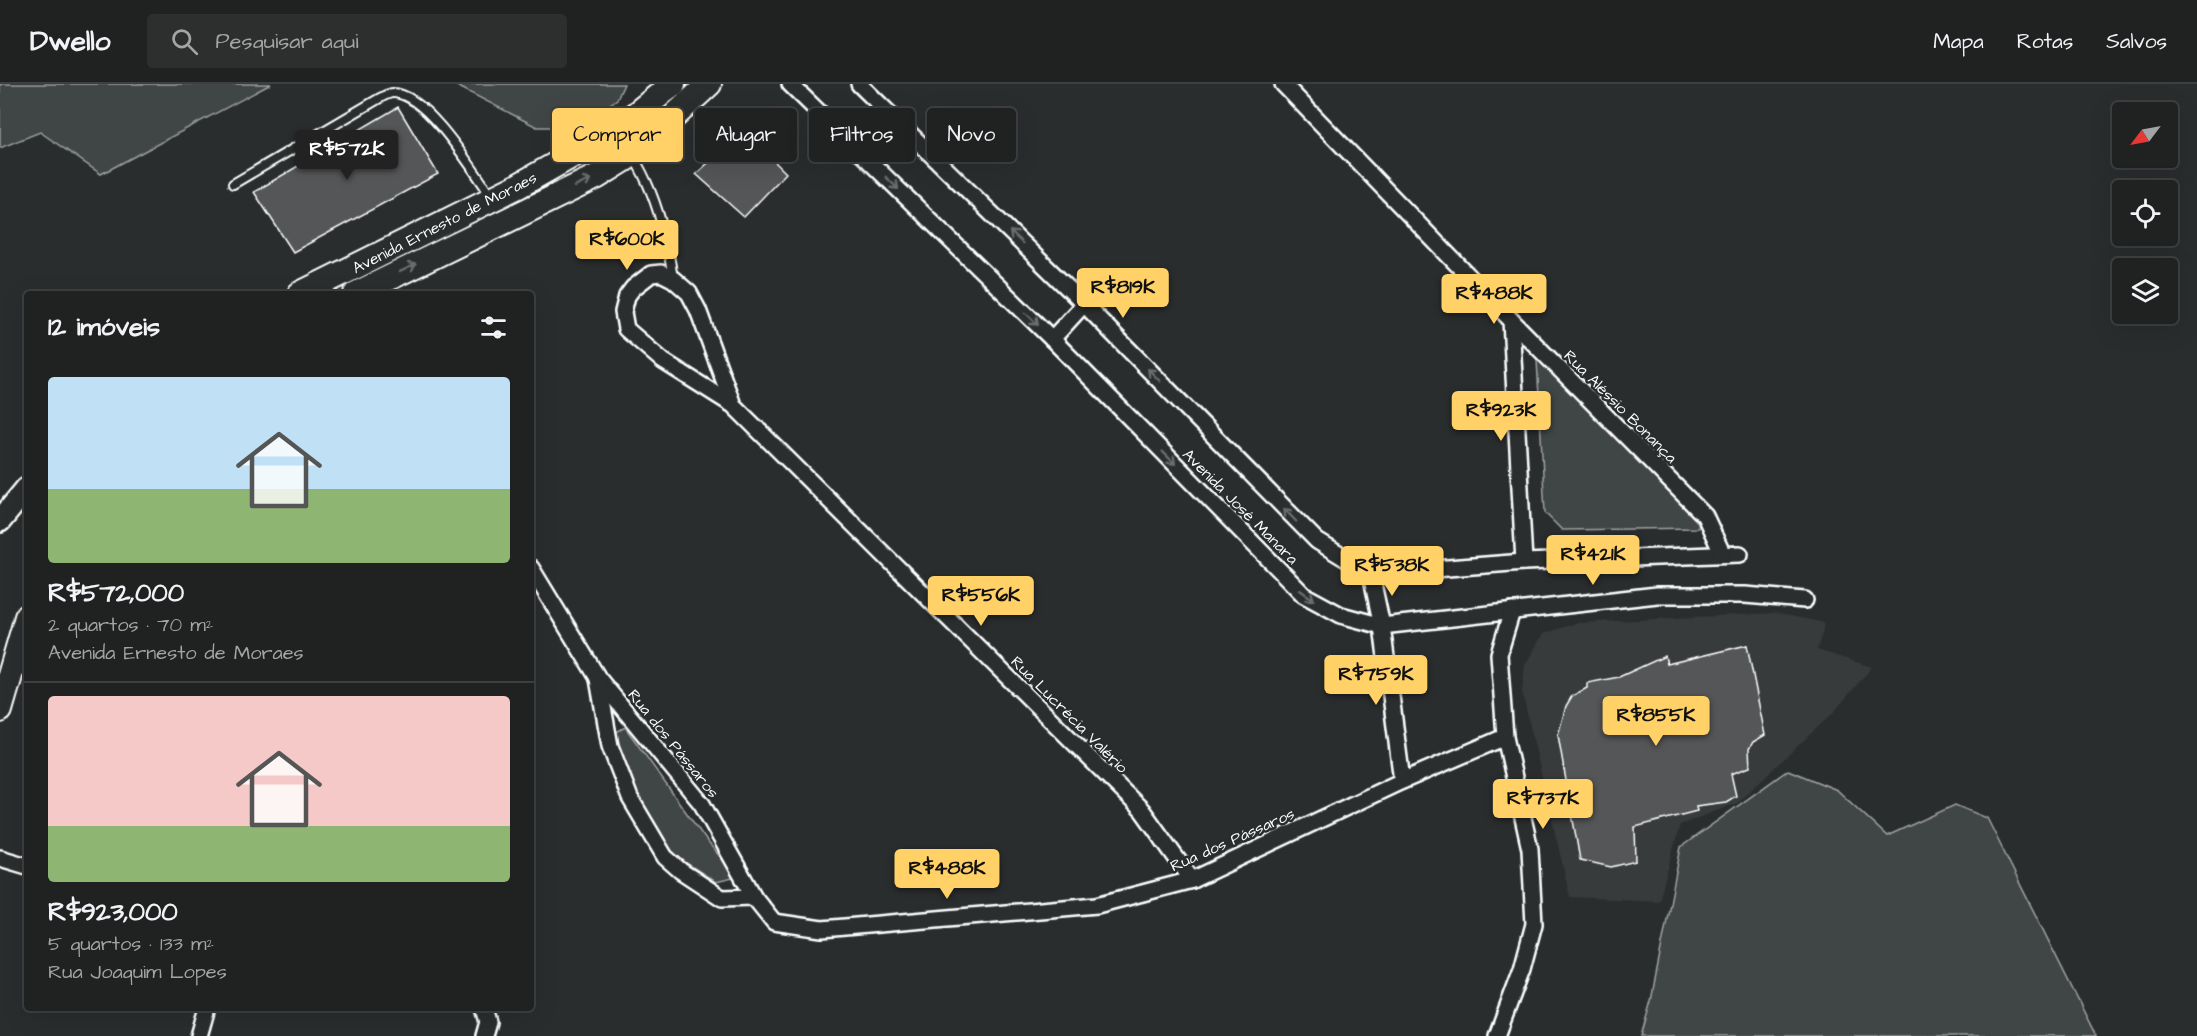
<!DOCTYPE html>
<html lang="pt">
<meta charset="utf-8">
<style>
:root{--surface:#202222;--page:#2d2f2f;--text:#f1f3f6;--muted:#a2a4a5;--line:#3d3f40;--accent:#ffd166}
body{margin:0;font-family:"Architects Daughter",sans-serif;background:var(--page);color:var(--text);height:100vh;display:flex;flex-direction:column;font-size:22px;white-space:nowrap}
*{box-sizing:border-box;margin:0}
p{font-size:20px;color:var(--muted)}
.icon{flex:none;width:33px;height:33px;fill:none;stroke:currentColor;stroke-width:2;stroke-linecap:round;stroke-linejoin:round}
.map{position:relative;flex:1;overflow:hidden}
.panel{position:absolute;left:24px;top:207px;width:510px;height:720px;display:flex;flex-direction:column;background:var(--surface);border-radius:6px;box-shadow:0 6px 24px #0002,0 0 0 2px var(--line)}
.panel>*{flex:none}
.hud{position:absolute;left:552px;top:24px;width:570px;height:54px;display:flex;gap:12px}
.needle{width:39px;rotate:238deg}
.tools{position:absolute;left:2112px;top:18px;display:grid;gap:12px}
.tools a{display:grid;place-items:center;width:66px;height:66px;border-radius:6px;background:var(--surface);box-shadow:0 6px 24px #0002,0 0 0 2px var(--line);font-size:30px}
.price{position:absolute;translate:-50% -51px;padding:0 14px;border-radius:6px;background:var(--accent);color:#111;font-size:20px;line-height:39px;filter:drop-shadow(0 2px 3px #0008)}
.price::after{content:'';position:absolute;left:50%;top:36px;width:18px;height:14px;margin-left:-9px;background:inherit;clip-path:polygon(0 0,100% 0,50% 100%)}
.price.selected{background:#222;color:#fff}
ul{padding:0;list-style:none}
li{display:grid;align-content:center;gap:12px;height:318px;padding:0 24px}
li+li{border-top:2px solid var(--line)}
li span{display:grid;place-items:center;height:186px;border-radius:6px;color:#555}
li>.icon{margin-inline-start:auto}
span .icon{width:108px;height:108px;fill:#fffc;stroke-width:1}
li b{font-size:26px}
h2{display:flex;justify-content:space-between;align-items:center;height:72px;padding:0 24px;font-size:26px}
.chip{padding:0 21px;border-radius:6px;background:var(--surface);box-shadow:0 6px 24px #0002,0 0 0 2px var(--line);font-size:21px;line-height:54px}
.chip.selected{background:var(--accent);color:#111}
header{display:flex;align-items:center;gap:36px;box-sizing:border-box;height:84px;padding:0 30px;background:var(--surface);border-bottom:2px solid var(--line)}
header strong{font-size:28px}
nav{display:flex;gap:33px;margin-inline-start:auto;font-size:21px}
.search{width:420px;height:54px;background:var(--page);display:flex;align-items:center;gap:15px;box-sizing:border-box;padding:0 21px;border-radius:6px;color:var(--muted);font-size:22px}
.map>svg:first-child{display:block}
.built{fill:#373a3b}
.green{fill:#414445;stroke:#a0a2a2;stroke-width:1.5}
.building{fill:#555758;stroke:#fff;stroke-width:1.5}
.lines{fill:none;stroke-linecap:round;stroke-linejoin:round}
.service-casing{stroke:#fff;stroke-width:12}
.minor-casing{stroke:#fff;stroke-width:20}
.secondary-casing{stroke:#fff;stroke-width:26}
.primary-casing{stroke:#fff;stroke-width:28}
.service{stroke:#2a2d2e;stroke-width:8}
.minor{stroke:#2a2d2e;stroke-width:15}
.secondary{stroke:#2a2d2e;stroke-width:21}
.primary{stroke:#2a2d2e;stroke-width:24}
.oneway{stroke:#6a6c6d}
.labels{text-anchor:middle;stroke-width:5;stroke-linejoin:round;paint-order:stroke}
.street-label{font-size:16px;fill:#fff;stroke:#2a2d2e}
</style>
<header>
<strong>Dwello</strong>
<div class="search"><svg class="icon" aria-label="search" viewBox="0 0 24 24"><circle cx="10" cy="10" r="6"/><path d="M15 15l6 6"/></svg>Pesquisar aqui</div>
<nav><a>Mapa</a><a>Rotas</a><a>Salvos</a></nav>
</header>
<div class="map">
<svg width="2197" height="952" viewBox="0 0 2197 952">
<rect width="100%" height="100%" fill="#2a2d2e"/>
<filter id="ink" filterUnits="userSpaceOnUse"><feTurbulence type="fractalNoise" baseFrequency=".0167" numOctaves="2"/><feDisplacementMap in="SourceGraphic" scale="12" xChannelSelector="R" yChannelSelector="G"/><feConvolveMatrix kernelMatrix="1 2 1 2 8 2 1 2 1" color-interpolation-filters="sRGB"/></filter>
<g filter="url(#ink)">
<!-- built -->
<path class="built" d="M1775,529L1825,539L1817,566L1872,583L1834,628L1737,719L1680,741L1659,817L1570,813L1522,608L1525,581L1543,550L1576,539Z"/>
<!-- green -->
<g class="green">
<path d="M0,0H271L101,90L40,48L0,64Z"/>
<path d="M453,0H624L617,15L577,43H537Z"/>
<path d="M1537,275L1700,428L1698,444L1562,446L1545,429Z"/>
<path d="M625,643L706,756L737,793L716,798L677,773L657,748L627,695L613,650Z"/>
<path d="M1788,686L1837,706L1887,752L1955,721L1987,734L2096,952H1641L1651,917L1681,763Z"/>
</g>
<!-- building -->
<g class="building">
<path d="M398,23L438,90L293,168L254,108Z"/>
<path d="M728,31L786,89L744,133L696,90L718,70L705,54Z"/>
<path d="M1747,561L1765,651L1753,658L1749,665L1750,683L1731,690L1736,712L1726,718L1696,722L1697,727L1635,743L1636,777L1611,783L1580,776L1558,651L1566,622L1572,612L1587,604V599L1619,593L1665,572L1667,580Z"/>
</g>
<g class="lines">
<!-- service casing -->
<g class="service-casing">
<g id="service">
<path d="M617,50C651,91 665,143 673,194"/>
<path d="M233,100L380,14C384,12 389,9 393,9C426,9 474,88 492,113"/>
</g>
</g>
<!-- minor casing -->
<g class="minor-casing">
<g id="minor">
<path d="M790,0L1052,255L1304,511L1341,531L1382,542L1657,511H1745L1805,516"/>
<path d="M859,0L1084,220L1317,457L1371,490L1524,478L1740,470"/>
<path d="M1283,0L1511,236L1705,432L1722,469"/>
<path d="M1511,236L1524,478"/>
<path d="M1052,255L1084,220"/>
<path d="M733,321L698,226L689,209L673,195L661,189L651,190L633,204L627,212L623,228L626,245L663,277L733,321L1142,726L1192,796"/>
<path d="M531,484L598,594L702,720L754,813L774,838L822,845L1097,821L1192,796L1402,697L1505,653"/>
<path d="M1371,490L1382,542L1402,697"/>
<path d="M598,595L610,662L630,714L665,773L681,787L722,814L754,813"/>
<path d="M0,774L27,782"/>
<path d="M199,952L207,924"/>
<path d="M484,952L488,938L484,924"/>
<path d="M1497,952L1522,885L1534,840L1530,765L1505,653L1499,570L1512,527"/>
</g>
</g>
<!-- secondary casing -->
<g class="secondary-casing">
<path id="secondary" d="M0,437L27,404"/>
</g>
<!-- primary casing -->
<g class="primary-casing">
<g id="primary">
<path d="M300,210L518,102L615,47L673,0"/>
<path d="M356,210L596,93L633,70L709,0"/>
<path d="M0,626L27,533"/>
</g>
</g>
<!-- service -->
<use href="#service" class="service"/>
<!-- minor -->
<use href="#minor" class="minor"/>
<!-- secondary -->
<use href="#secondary" class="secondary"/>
<!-- primary -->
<use href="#primary" class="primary"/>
</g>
<!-- one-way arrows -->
<defs><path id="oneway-shaft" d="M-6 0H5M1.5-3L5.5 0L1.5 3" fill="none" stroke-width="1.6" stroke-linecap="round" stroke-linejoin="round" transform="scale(1.5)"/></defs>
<g class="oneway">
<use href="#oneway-shaft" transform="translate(583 99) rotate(-25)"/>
<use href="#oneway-shaft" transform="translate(892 99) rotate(44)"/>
<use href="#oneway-shaft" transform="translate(1016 153) rotate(-136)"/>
<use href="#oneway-shaft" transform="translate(408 184) rotate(-26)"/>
<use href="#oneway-shaft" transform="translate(1032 235) rotate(44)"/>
<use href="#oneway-shaft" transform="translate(1154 291) rotate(-134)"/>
<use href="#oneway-shaft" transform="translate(1169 374) rotate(45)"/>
<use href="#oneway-shaft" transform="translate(1290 431) rotate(-134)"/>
<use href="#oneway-shaft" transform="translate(1307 511) rotate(35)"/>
</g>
</g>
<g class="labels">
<!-- street labels -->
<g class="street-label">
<text transform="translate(444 138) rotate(-27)" y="6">Avenida Ernesto de Moraes</text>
<text transform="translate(1621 322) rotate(45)" y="6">Rua Aléssio Bonança</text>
<text transform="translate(1241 422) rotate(45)" y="6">Avenida José Manara</text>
<text transform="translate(1070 630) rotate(45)" y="6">Rua Lucrécia Valério</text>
<text transform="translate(674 659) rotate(51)" y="6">Rua dos Pássaros</text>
<text transform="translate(1232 755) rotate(-24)" y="6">Rua dos Pássaros</text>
</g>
</g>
</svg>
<div class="tools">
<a><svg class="needle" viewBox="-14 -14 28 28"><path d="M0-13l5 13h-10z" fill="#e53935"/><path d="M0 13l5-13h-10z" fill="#a2a4a5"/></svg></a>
<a><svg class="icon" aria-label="locate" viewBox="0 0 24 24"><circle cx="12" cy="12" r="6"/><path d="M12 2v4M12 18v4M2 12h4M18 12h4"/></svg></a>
<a><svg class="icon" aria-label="layers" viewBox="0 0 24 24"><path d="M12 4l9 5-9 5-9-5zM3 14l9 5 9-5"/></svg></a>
</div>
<b class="price selected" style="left:347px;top:97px">R$572K</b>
<b class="price" style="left:627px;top:187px">R$600K</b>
<b class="price" style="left:1123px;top:235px">R$819K</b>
<b class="price" style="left:1494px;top:241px">R$488K</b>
<b class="price" style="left:1501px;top:358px">R$923K</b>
<b class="price" style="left:1593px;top:502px">R$421K</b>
<b class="price" style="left:1392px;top:513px">R$538K</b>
<b class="price" style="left:981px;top:543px">R$556K</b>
<b class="price" style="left:1376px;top:622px">R$759K</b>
<b class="price" style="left:1656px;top:663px">R$855K</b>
<b class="price" style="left:1543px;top:746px">R$737K</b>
<b class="price" style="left:947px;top:816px">R$488K</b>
<div class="hud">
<a class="chip selected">Comprar</a>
<a class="chip">Alugar</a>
<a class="chip">Filtros</a>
<a class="chip">Novo</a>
</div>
<section class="panel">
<h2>12 imóveis<svg class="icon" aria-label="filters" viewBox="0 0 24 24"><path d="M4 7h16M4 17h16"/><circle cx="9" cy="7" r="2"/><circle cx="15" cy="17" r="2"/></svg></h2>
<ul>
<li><span style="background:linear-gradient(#bfe0f5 60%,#8fb573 0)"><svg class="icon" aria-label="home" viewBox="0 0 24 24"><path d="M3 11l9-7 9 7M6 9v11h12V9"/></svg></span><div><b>R$572,000</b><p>2 quartos · 70 m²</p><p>Avenida Ernesto de Moraes</p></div></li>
<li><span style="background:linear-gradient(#f6c9c9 70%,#8fb573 0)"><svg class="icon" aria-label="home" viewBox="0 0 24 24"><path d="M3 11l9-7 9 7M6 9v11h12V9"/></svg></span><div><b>R$923,000</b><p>5 quartos · 133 m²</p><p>Rua Joaquim Lopes</p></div></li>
</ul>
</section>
</div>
